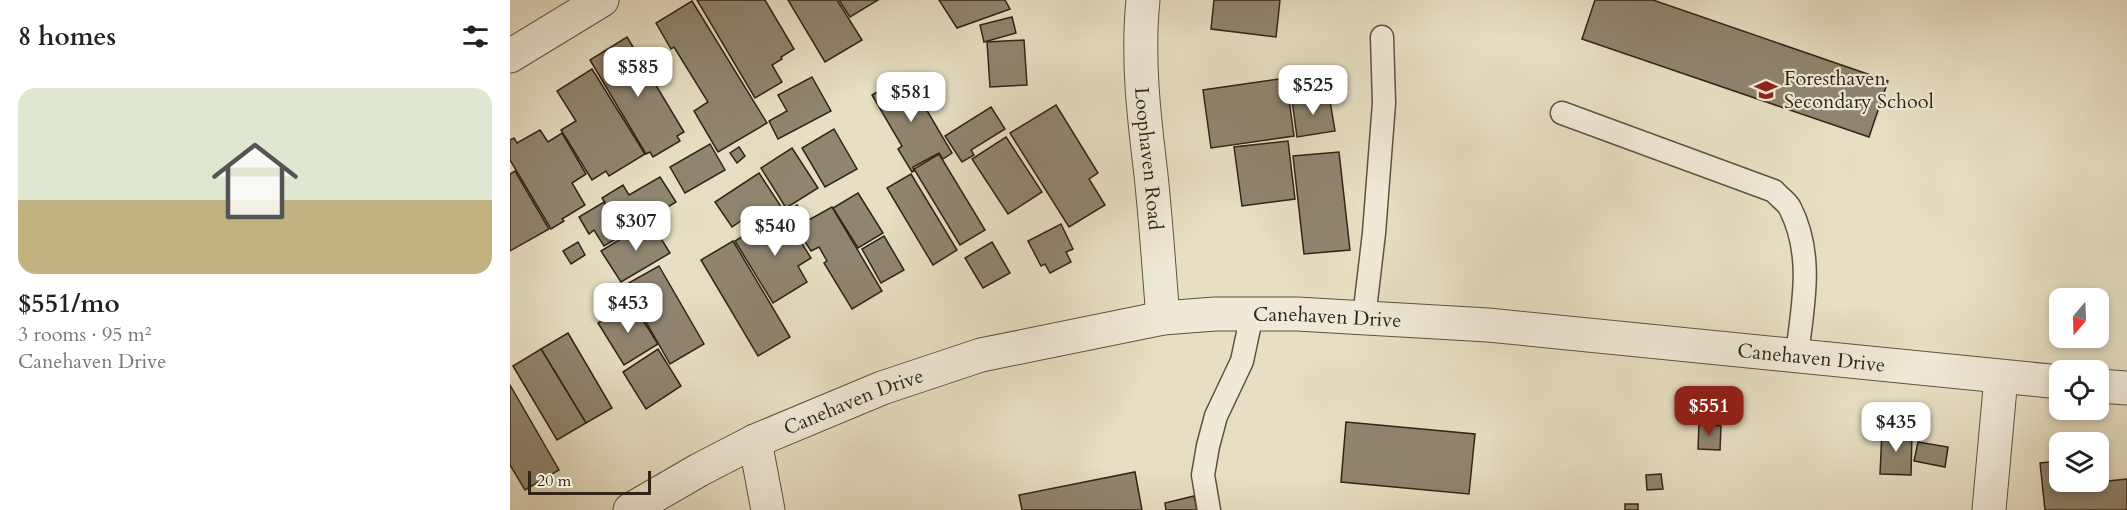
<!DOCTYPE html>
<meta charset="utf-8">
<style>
:root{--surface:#fff;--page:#f2f2f2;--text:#222;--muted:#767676;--line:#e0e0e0;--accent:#8f2418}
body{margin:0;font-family:Cardo,serif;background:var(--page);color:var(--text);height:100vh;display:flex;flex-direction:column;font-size:22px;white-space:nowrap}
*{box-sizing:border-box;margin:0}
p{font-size:20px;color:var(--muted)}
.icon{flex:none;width:33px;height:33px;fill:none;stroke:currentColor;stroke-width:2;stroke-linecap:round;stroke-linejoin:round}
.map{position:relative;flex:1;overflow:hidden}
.details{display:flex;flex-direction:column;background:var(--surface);width:510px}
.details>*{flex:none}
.needle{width:39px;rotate:199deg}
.buttons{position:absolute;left:1539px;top:288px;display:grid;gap:12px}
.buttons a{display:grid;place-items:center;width:60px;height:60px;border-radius:12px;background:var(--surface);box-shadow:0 3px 9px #0003;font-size:30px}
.scale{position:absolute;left:18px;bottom:15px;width:123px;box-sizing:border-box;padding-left:6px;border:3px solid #312416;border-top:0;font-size:16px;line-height:21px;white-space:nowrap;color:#312416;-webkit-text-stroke:4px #efead8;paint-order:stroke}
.price{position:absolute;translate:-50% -51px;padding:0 14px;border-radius:12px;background:#fff;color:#222;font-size:20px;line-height:39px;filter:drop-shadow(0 2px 3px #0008)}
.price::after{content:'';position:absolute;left:50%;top:36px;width:18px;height:14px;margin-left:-9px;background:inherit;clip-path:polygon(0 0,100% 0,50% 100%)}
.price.active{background:var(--accent);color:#fff}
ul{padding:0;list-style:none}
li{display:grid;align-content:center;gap:12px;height:318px;padding:0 18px}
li+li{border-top:2px solid var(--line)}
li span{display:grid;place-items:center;height:186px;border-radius:18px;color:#555}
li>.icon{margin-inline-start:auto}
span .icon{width:108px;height:108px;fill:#fffc;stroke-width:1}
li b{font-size:26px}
h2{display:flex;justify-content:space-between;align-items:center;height:72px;padding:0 18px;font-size:26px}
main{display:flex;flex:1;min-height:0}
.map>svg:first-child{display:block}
.building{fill:#908570;stroke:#312416;stroke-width:1.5}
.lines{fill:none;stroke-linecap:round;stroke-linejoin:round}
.service-casing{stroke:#5e5341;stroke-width:25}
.minor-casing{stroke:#5e5341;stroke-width:35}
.tertiary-casing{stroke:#5e5341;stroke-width:35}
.service{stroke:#efead8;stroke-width:22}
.minor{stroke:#efead8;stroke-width:33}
.tertiary{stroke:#efead8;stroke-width:33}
.labels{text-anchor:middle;stroke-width:4.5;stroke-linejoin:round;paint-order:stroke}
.poi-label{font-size:20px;fill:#312416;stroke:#efead8;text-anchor:start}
.street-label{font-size:20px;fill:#312416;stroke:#efead8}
</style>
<main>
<section class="details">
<h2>8 homes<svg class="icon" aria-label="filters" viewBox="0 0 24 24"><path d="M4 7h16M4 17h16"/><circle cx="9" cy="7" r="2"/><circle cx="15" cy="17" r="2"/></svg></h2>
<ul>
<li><span style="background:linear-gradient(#dfe7d0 60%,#c2b280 0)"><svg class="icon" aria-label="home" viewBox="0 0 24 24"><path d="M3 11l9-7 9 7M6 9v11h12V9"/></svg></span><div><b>$551/mo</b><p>3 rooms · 95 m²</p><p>Canehaven Drive</p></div></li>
</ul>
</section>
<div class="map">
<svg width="1617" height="510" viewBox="0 0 1617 510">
<rect width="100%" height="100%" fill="#e7dfc3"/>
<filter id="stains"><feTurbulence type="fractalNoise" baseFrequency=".00333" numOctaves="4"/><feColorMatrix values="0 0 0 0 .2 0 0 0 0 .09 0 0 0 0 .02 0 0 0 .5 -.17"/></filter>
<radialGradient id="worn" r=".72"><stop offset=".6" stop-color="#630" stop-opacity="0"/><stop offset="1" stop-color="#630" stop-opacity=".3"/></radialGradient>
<!-- building -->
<g class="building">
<path d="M187,0H255L284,49L271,57L272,59L262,65L272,82L245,98Z"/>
<path d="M278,0H327L352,40L315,62Z"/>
<path d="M329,0H368L340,17Z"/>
<path d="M429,0H495L500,9L447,28Z"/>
<path d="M704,0H770L766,37L701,29Z"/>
<path d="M1085,0H1143L1378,81L1359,137L1072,39Z"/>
<path d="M182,1L257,123L208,152L184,111L198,102L164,47L161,49L146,23Z"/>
<path d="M502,17L506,33L474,42L470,25Z"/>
<path d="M117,37L174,132L167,136L170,141L143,157L140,152L136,154L80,60Z"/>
<path d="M514,40L517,85L480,87L477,42Z"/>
<path d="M82,69L135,154L99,176L96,171L82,180L51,130L66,121L47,91Z"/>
<path d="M396,75L442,153L433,159L429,153L403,167L404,171L402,172L388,149L392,146L362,95Z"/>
<path d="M302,77L321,111L268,139L259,121L277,111L268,95Z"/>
<path d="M776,78L784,136L701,148L693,90Z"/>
<path d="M819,95L825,131L787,137L782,100Z"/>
<path d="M546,105L588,173L579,179L595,205L559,227L500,133Z"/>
<path d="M481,107L495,129L461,150L464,155L452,162L435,136Z"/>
<path d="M324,129L347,169L315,187L292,148Z"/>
<path d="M30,130L38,142L52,133L76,174L62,183L75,205L52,219L54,221L41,229L0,160V140L4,138L7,143Z"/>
<path d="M496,137L532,192L498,214L462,159Z"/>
<path d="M778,141L785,199L732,206L724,147Z"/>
<path d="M200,144L215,170L175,193L160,167Z"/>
<path d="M229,147L235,156L227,163L220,153Z"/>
<path d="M282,148L308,188L276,208L251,168Z"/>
<path d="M829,152L840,250L794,254L783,156Z"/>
<path d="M429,154L475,230L450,245L404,169Z"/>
<path d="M5,171L39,229L0,251V174Z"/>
<path d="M249,173L272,208L247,224L241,214L222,227L205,202Z"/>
<path d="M401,174L447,250L423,265L377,188Z"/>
<path d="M150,177L166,202L114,234L92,198L113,185L119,195Z"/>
<path d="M348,193L373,233L348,248L323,208Z"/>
<path d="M94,202L114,234L94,246L84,230L79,234L69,217Z"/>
<path d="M287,205L297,221L322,207L372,291L342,309L314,263L317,261L309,247L301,251L276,212Z"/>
<path d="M272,212L301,258L288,266L297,282L263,303L225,241Z"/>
<path d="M140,221L160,253L111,282L91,251Z"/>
<path d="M551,224L563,249L556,252L561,262L540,273L535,264L531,266L518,241Z"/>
<path d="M374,236L394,270L371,283L352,249Z"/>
<path d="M223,241L280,337L248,356L191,260Z"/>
<path d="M68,242L75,255L61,264L53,251Z"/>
<path d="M482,242L500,273L473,288L455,258Z"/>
<path d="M149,266L194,344L160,364L115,285Z"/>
<path d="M122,303L148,344L114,365L88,323Z"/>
<path d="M58,333L102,408L76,423L31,349Z"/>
<path d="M31,349L76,423L47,440L3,366Z"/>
<path d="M148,349L171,386L136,409L113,372Z"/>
<path d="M0,385L49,470L15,490L0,465Z"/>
<path d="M836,422L965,434L959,494L831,482Z"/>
<path d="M1189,424L1211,426L1210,450L1188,449Z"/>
<path d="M1372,431L1402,432L1401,475L1370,474Z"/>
<path d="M1408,442L1438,447L1435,467L1404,461Z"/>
<path d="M1550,461V482H1588L1617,479V510H1535L1530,463Z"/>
<path d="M625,472L632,510H512L509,495Z"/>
<path d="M1151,474L1153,489L1137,490L1136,475Z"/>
<path d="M684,496L687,510H656L655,503Z"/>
<rect x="1115" y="504" width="13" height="6"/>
</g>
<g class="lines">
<!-- service casing -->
<g class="service-casing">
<g id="service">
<path d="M1052,113L1264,191C1269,197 1277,202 1280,208C1304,255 1293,305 1287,354"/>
<path d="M854,318L864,233L874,103L872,37"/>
<path d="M699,510L693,475L698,446L706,416L732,361L742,314"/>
</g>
</g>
<!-- minor casing -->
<g class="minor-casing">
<g id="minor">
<path id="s1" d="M633,0C627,59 634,117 641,175C646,222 649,270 653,318"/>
<path d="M0,56L92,0"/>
<path d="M245,441L258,510"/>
<path d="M1479,510L1491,377"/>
</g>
</g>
<!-- tertiary casing -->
<g class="tertiary-casing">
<g id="tertiary">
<path d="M1588,386L1617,388"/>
<path id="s2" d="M120,510L189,470L245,441L372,388L471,355L653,318L705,314H787L978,325L1550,382"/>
</g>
</g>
<!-- service -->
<use href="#service" class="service"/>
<!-- minor -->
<use href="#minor" class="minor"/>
<!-- tertiary -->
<use href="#tertiary" class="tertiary"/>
</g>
<!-- icons -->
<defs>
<g id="school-bare" transform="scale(1.8)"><path d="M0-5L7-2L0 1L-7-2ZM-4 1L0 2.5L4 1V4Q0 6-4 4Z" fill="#8f2418" stroke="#efead8" stroke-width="2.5" paint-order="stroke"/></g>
</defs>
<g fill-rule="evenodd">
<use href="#school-bare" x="1256" y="90"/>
</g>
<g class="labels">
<!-- poi labels -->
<g class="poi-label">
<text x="1274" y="85">Foresthaven<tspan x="1274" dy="23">Secondary School</tspan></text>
</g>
<!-- street labels -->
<g class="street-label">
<text dy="7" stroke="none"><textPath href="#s1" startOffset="159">Loophaven Road</textPath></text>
<text dy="7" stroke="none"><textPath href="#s2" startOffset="735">Canehaven Drive</textPath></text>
<text dy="7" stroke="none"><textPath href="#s2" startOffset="1221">Canehaven Drive</textPath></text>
<text dy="7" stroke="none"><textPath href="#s2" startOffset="249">Canehaven Drive</textPath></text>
</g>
</g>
<rect width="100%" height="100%" filter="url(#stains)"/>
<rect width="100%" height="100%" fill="url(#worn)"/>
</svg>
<div class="buttons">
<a><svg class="needle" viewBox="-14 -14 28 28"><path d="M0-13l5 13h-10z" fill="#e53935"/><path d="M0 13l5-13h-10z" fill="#767676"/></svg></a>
<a><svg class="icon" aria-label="locate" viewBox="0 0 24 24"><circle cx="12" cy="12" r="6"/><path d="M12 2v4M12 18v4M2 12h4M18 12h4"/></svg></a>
<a><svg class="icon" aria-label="layers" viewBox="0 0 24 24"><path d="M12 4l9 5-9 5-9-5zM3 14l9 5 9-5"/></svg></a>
</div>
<div class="scale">20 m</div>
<b class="price" style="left:128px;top:98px">$585</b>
<b class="price" style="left:803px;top:116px">$525</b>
<b class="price" style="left:401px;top:123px">$581</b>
<b class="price" style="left:126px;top:252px">$307</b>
<b class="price" style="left:265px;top:257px">$540</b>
<b class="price" style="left:118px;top:334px">$453</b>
<b class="price active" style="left:1199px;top:437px">$551</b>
<b class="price" style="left:1386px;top:453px">$435</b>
</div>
</main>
